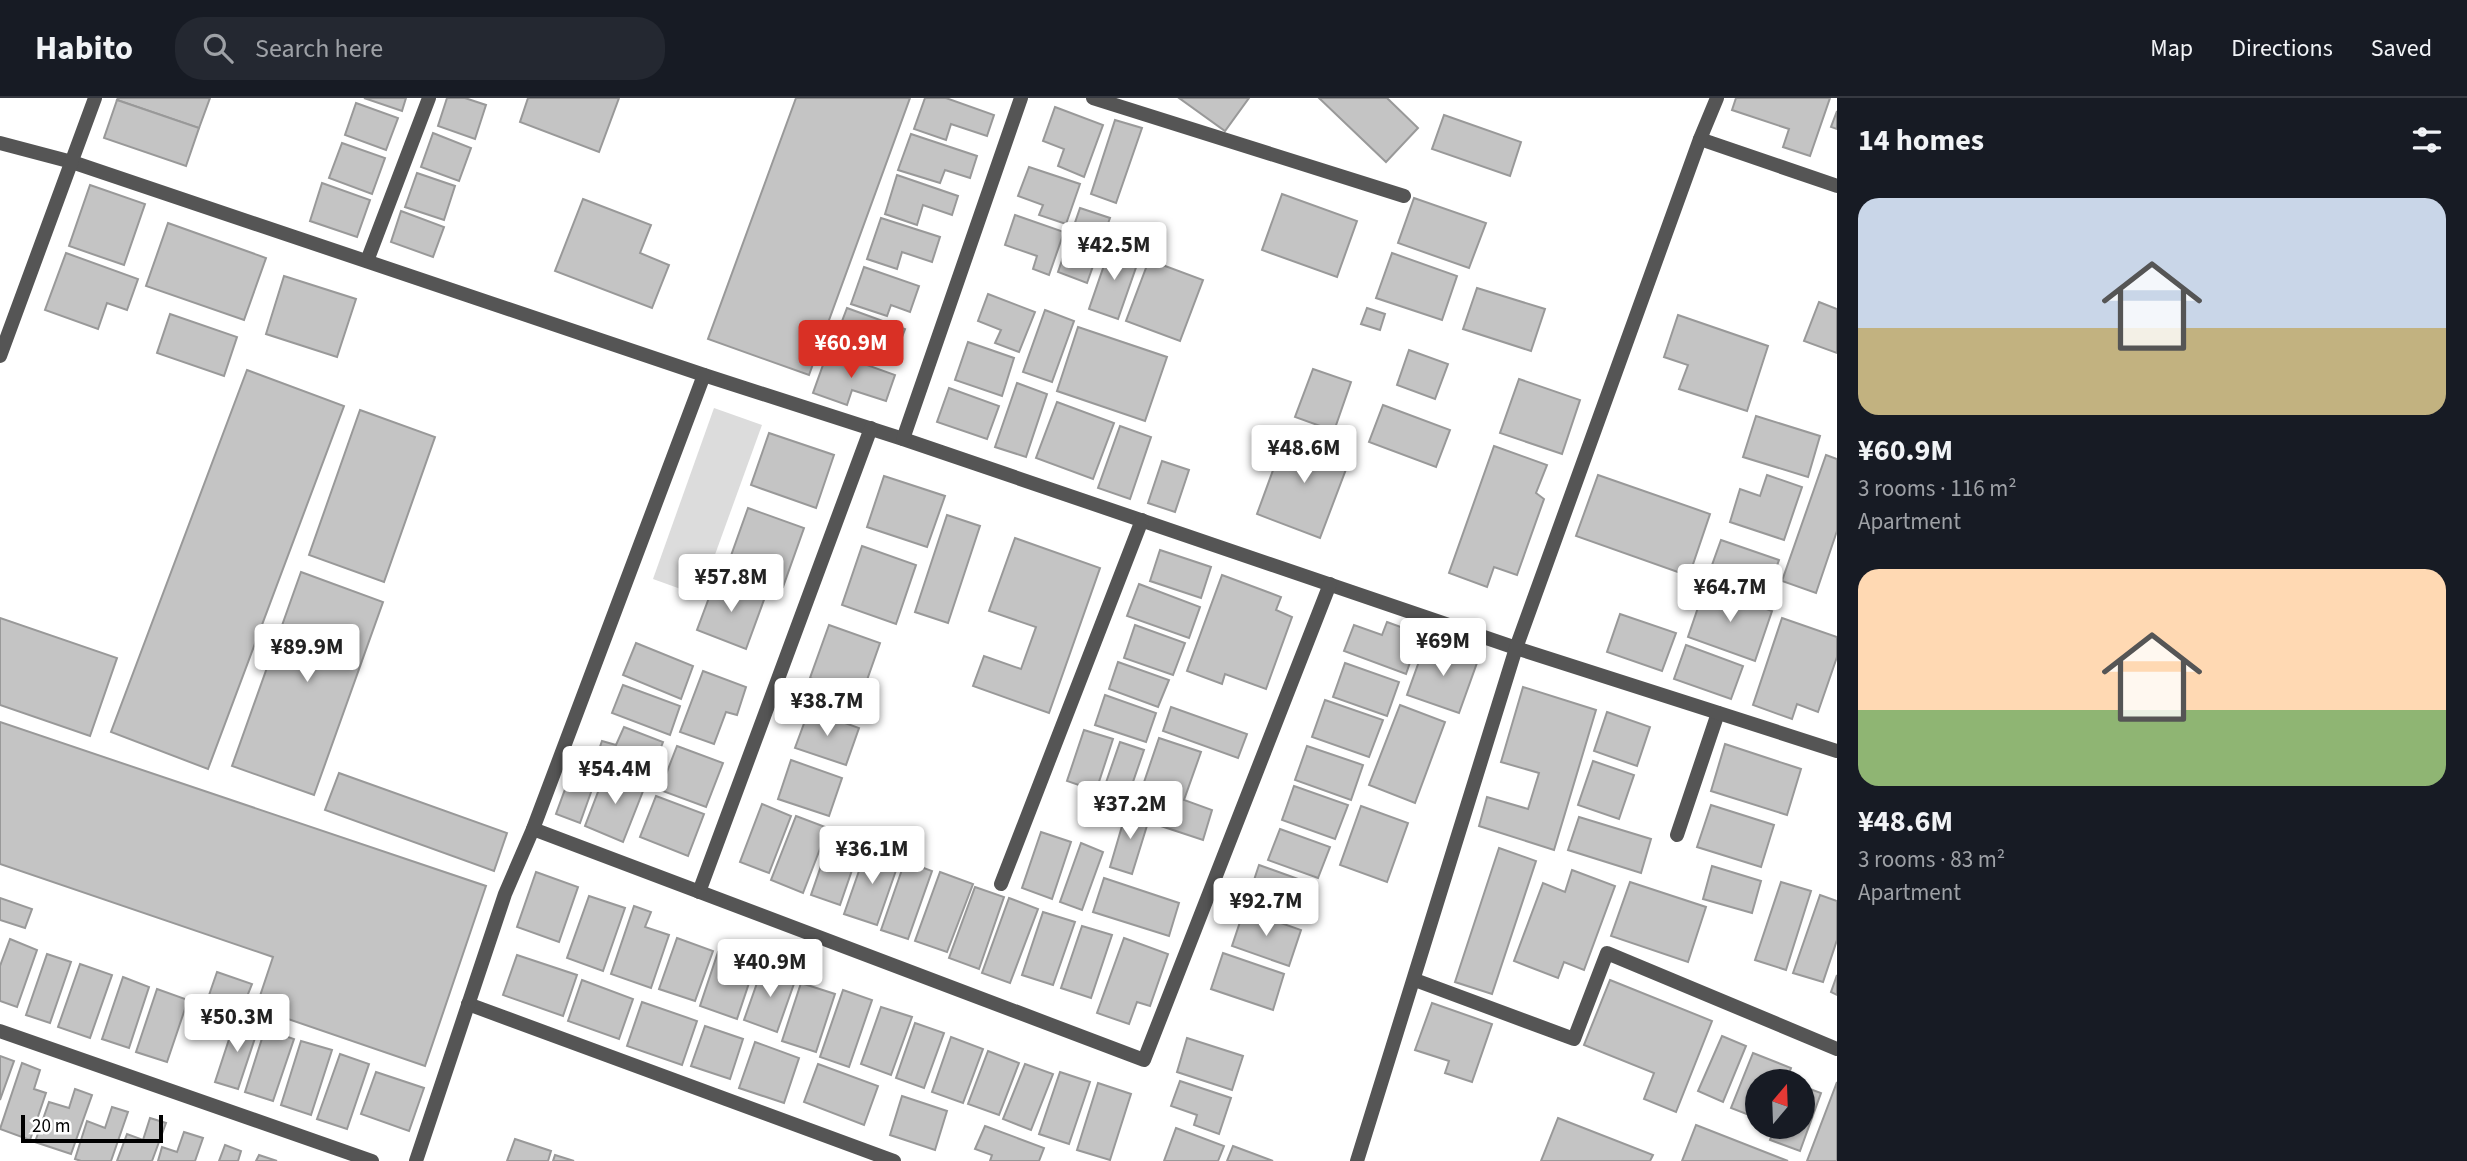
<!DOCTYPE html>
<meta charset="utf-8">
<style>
:root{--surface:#171b24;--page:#242831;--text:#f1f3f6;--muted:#9ea1a6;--line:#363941;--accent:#d93025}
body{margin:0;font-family:"Source Sans 3",sans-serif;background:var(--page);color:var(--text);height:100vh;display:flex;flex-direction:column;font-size:26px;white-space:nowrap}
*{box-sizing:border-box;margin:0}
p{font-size:23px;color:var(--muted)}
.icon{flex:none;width:38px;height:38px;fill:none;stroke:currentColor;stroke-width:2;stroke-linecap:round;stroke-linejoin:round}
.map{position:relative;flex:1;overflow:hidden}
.side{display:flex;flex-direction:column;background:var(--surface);width:630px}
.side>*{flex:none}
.needle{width:46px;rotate:19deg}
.tools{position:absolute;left:1745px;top:971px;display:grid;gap:14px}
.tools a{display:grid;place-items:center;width:70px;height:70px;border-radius:50%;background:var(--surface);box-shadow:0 2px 5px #0004;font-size:35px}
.scale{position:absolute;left:21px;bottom:18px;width:142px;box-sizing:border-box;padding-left:7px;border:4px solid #000;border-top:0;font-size:19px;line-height:24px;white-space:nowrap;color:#000;-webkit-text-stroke:5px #fff;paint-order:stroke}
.price{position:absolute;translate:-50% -60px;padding:0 16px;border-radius:7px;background:#fff;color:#222;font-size:23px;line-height:46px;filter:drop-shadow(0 2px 4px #0008)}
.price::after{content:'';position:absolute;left:50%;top:42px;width:21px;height:16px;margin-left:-10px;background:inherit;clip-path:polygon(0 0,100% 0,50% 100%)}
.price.current{background:var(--accent);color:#fff}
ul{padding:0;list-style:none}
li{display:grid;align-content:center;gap:14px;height:371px;padding:0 21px}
li span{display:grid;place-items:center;height:217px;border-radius:21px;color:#555}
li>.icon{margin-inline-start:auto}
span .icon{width:126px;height:126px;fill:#fffc;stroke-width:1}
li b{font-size:30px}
h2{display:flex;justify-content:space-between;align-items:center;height:84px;padding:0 21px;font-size:30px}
header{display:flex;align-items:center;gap:42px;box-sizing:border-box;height:98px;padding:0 35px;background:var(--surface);border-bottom:2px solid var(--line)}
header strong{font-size:33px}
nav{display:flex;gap:38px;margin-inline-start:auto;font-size:24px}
.search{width:490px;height:63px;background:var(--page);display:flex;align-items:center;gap:18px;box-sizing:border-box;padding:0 24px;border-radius:28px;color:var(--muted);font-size:26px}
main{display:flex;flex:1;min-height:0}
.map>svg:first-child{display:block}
.green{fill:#dcdcdc}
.building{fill:#c4c4c4;stroke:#999;stroke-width:2}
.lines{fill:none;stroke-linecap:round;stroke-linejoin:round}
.lane{stroke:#555;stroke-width:14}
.street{stroke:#555;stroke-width:14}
</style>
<header>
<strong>Habito</strong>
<div class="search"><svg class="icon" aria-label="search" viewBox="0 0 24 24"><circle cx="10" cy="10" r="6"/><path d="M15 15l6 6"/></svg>Search here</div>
<nav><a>Map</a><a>Directions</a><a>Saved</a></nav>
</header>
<main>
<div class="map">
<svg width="1837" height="1063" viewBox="0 0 1837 1063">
<rect width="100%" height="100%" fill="#fff"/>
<!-- green -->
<path class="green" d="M714,310L762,327L700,498L653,481Z"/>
<!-- building -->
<g class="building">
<path d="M118,0H210L199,30L117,2Z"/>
<path d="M364,0H406L402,13Z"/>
<path d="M447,0H465L486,7L475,41L438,28Z"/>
<path d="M528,0H619L599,54L520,24Z"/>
<path d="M796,0H910L809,277L708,241Z"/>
<path d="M925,0H946L994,17L987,38L951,26L946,42L914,31Z"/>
<path d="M1179,0H1249L1225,33Z"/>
<path d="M1319,0H1387L1418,30L1386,64Z"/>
<path d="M1736,0H1830L1810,58L1783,49L1789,31L1732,12Z"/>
<path d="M117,2L199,30L186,68L104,40Z"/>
<path d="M356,5L398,20L386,52L345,37Z"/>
<path d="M1055,9L1103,27L1084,79L1058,68L1064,51L1043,43Z"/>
<path d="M1837,13V31L1831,29Z"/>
<path d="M1444,17L1521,44L1510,78L1432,51Z"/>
<path d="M1115,22L1142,30L1116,105L1091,96Z"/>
<path d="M433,35L471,50L459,83L421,69Z"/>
<path d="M911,36L977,58L970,80L945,72L940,85L898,72Z"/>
<path d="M342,45L385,60L372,96L329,80Z"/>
<path d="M1029,69L1080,86L1066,126L1039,117L1043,107L1018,98Z"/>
<path d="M417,75L455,88L444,122L405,109Z"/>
<path d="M897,77L958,98L952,117L923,107L917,127L885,116Z"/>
<path d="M322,85L370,102L357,139L310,123Z"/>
<path d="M90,87L145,106L124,167L69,148Z"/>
<path d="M1282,96L1357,123L1337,179L1262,152Z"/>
<path d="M1414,100L1486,125L1469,170L1398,145Z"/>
<path d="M583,101L651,127L640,155L669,167L652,210L555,173Z"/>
<path d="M1080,110L1110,120L1087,185L1058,174Z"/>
<path d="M401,113L444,129L433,159L391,144Z"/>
<path d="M1015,117L1064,134L1049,177L1033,171L1037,158L1005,147Z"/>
<path d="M881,120L940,139L932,164L902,154L897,171L867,161Z"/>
<path d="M168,125L266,160L244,222L146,188Z"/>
<path d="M1111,147L1140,158L1118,221L1089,211Z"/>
<path d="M66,155L138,181L127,212L107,205L98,231L45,212Z"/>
<path d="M1392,155L1457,178L1442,222L1376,200Z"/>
<path d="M1149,162L1203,182L1180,243L1126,223Z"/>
<path d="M864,169L919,188L910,214L891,207L887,218L851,206Z"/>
<path d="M284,178L356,201L337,259L266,236Z"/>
<path d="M1477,190L1545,211L1531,253L1463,231Z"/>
<path d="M988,196L1035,214L1019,254L995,245L1001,232L978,223Z"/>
<path d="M1819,204L1837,211V255L1804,243Z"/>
<path d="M847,210L905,231L896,255L870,245L864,259L833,247Z"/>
<path d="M1367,210L1385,216L1380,232L1361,226Z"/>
<path d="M1045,212L1074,223L1052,284L1023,274Z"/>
<path d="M170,216L237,239L224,278L157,255Z"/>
<path d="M1678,217L1768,248L1747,313L1679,291L1688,267L1664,259Z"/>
<path d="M1078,229L1167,259L1145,323L1057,293Z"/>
<path d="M968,244L1014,260L1002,298L955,282Z"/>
<path d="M1409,252L1448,266L1435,301L1397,287Z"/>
<path d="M828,253L895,277L886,303L852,292L847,307L813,295Z"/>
<path d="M1313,271L1351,284L1334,333L1295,319Z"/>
<path d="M247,272L344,308L208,671L111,634Z"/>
<path d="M1519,281L1580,302L1562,356L1500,335Z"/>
<path d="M1017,285L1047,296L1026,359L995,349Z"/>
<path d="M949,290L999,308L987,341L937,324Z"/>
<path d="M1057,304L1114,325L1093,381L1036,360Z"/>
<path d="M1383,307L1450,332L1436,369L1369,344Z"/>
<path d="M360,312L435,339L384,484L309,457Z"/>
<path d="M1756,318L1820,338L1808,379L1743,359Z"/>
<path d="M1120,328L1151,339L1130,401L1098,390Z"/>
<path d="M1287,334L1351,358L1320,440L1257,416Z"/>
<path d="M769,335L834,357L816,410L751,387Z"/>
<path d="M1494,348L1547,367L1536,395L1544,401L1517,477L1494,469L1487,489L1449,475Z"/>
<path d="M1826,357L1837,361V433L1816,495L1782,483Z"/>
<path d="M1162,363L1189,372L1175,414L1148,405Z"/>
<path d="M1598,377L1710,416L1689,478L1576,438Z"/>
<path d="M1767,377L1802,389L1784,442L1730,424L1740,391L1760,398Z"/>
<path d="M884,378L945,398L927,449L867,429Z"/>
<path d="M748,410L804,430L783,489L727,469Z"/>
<path d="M947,417L980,428L948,525L915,514Z"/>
<path d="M1015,440L1100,470L1049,615L973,588L984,558L1021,571L1036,529L989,513Z"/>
<path d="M1721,442L1779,462L1765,501L1707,481Z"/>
<path d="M862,448L916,467L896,526L842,507Z"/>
<path d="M1160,452L1211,469L1201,500L1150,483Z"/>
<path d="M301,474L383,504L314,697L232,668Z"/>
<path d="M1222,477L1281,499L1276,512L1292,519L1266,591L1225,576L1222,586L1187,573Z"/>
<path d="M716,481L765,499L746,551L697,532Z"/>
<path d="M1139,486L1200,509L1189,540L1127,518Z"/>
<path d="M1705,489L1772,513L1755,563L1688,539Z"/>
<path d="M1620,516L1676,535L1662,573L1607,554Z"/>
<path d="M0,520L117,560L90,638L0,607Z"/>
<path d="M1782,520L1837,539V559L1818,614L1797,606L1792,621L1753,607Z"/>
<path d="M1387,524L1420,536L1406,576L1344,553L1354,527L1382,537Z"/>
<path d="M829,527L880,545L861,599L810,580Z"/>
<path d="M1135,527L1185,545L1173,577L1124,560Z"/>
<path d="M1426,544L1478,562L1459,615L1407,597Z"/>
<path d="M636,545L693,568L681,601L623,577Z"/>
<path d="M1686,547L1743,568L1731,601L1674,581Z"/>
<path d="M1118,564L1169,582L1158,609L1109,591Z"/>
<path d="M1345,565L1399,584L1387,618L1333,599Z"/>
<path d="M703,573L746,589L737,617L726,614L714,646L680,634Z"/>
<path d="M623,587L680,608L670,637L612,615Z"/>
<path d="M1523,589L1596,612L1554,752L1479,728L1487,699L1528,711L1539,675L1501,664Z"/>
<path d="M1105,597L1156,615L1146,644L1095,627Z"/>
<path d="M1325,602L1383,622L1369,659L1312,639Z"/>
<path d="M1400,607L1445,624L1415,705L1369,687Z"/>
<path d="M1171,609L1247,636L1238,660L1163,633Z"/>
<path d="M809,612L859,630L846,667L795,650Z"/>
<path d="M1607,614L1650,629L1637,668L1594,653Z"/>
<path d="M0,624L486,788L425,968L256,910L273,859L0,766Z"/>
<path d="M624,629L663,644L648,683L595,663L602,643L616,647Z"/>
<path d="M1084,632L1113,641L1096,693L1067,683Z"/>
<path d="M1159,640L1201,654L1184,702L1212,712L1203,742L1161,728L1169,705L1140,696Z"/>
<path d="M1120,644L1144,652L1125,707L1101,699Z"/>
<path d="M1725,646L1801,671L1787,717L1711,693Z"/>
<path d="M677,648L723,665L706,709L660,692Z"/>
<path d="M1307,648L1363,667L1351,702L1295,682Z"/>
<path d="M791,662L842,680L829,718L778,701Z"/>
<path d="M1593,663L1634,677L1619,721L1578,707Z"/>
<path d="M575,664L599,672L580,725L556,716Z"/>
<path d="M606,673L645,688L623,744L585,728Z"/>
<path d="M339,675L507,735L494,773L325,712Z"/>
<path d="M1294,688L1348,707L1335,741L1282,722Z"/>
<path d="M656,698L704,716L688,758L640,739Z"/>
<path d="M762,706L791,718L769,775L740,764Z"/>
<path d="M1711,707L1774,727L1761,769L1697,749Z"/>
<path d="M1361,708L1408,725L1387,784L1340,767Z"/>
<path d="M1127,711L1150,718L1132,776L1110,769Z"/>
<path d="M796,718L828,730L803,795L771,782Z"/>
<path d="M1579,719L1651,741L1641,775L1568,752Z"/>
<path d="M1280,731L1330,749L1318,780L1268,762Z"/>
<path d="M1041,734L1071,744L1052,801L1022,790Z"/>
<path d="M832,736L861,746L840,807L811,797Z"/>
<path d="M1081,745L1103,754L1082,812L1060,804Z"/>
<path d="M867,750L900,761L877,827L844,816Z"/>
<path d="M1499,750L1536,763L1492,896L1455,884Z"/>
<path d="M905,763L932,773L908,841L881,832Z"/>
<path d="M1259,767L1315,787L1303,822L1247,803Z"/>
<path d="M1712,768L1761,783L1752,815L1703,801Z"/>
<path d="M1572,772L1615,788L1584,872L1564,864L1558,880L1514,863L1543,785L1565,794Z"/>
<path d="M536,774L578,789L559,844L517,829Z"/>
<path d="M940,774L973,786L947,854L915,843Z"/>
<path d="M1104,780L1179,805L1169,838L1093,814Z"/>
<path d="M1630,784L1706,809L1688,864L1611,838Z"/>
<path d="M1781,784L1811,793L1786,872L1755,862Z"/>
<path d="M975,789L1004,799L979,871L949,860Z"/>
<path d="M1820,797L1837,803V842L1823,884L1793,875Z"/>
<path d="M589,798L625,810L603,873L567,860Z"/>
<path d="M0,800L32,811L25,830L0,822Z"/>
<path d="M1009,800L1038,811L1010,885L982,875Z"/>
<path d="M634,808L651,814L645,829L669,837L651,890L611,876Z"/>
<path d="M1244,812L1301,832L1289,868L1232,848Z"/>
<path d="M1043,814L1075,824L1053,887L1022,877Z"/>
<path d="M1082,828L1112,837L1091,900L1061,890Z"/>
<path d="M677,840L713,853L695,903L659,891Z"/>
<path d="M1124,840L1168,856L1150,908L1137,904L1129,926L1097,915Z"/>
<path d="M10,841L37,852L17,909L0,903V868Z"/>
<path d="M718,854L755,867L737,921L700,908Z"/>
<path d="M1223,855L1284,876L1273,912L1211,891Z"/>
<path d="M47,856L71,864L50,925L26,917Z"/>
<path d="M517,857L577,877L563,918L503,897Z"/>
<path d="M80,866L112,877L90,940L58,929Z"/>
<path d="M763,868L796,880L777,934L744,922Z"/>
<path d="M217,874L252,886L242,911L208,900Z"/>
<path d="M1837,877V897L1831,894Z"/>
<path d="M123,879L149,889L129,950L102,941Z"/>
<path d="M582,882L633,901L619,941L568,923Z"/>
<path d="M1610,882L1712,923L1676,1014L1644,1001L1654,975L1584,947Z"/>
<path d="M801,885L835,896L816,954L782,943Z"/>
<path d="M157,891L188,902L167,964L136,954Z"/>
<path d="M843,892L872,902L849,969L820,959Z"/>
<path d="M642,904L697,923L682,967L627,948Z"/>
<path d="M1432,905L1492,926L1472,984L1445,975L1449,963L1415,952Z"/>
<path d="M881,909L912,919L891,977L861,966Z"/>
<path d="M236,920L259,928L238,991L215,984Z"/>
<path d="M915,925L944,935L924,990L896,980Z"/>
<path d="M705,928L743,941L730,981L691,968Z"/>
<path d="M265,931L294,941L273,1003L245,994Z"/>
<path d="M1722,938L1746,948L1723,1004L1698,993Z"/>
<path d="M951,939L983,951L963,1005L932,994Z"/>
<path d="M1187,940L1243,958L1232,992L1177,974Z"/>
<path d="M301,943L332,952L311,1017L281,1007Z"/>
<path d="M755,944L799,960L784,1005L739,990Z"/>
<path d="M988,953L1019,965L999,1017L968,1006Z"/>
<path d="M1753,955L1791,970L1786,984H1757V1020L1731,1010Z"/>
<path d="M340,956L369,966L347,1031L317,1021Z"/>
<path d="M0,958L14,963L0,1002Z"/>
<path d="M22,965L40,972L34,991L46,995L30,1042L0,1031Z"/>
<path d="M818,966L878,988L864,1027L804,1004Z"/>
<path d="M1025,966L1053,976L1031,1032L1003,1021Z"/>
<path d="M376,974L424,990L409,1033L361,1016Z"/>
<path d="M1060,974L1090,984L1069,1046L1039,1036Z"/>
<path d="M1180,983L1231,1000L1219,1036L1194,1027L1197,1017L1171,1008Z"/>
<path d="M1837,984V1063H1807Z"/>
<path d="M1098,985L1131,996L1110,1062L1077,1052Z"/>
<path d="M1802,988L1821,995L1800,1053L1770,1042L1775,1029H1802Z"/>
<path d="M75,991L92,997L71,1056L35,1044L49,1004L69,1010Z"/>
<path d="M902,998L947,1013L935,1052L890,1037Z"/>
<path d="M112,1009L128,1014L111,1063H81L75,1061L87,1023L105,1030Z"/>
<path d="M150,1020L166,1025L152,1063H117L127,1036L143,1042Z"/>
<path d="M1558,1020L1653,1057L1650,1063H1541Z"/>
<path d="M1696,1027L1788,1063H1682Z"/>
<path d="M985,1028L1044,1050L1039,1063H990L992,1057L975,1051Z"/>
<path d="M1176,1030L1224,1048L1218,1063H1164Z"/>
<path d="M184,1034L203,1040L195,1063H158L162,1049L177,1054Z"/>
<path d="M515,1041L551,1053L548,1063H507Z"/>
<path d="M225,1047L241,1053L238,1063H219Z"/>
<path d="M1233,1048L1273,1063H1227Z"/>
<path d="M259,1057L277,1063H256Z"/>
<path d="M555,1057L574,1063H553Z"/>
</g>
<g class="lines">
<!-- lane -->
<g class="lane">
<path d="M367,163L429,0"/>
<path d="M1677,737L1718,615"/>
<path d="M468,906L894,1063"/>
</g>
<!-- street -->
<g class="street">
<path d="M1093,0L1404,98"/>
<path d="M1700,41L1837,88"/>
<path d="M0,45L72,64L704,277L903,341L1516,550L1837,653"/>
<path d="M0,258L95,0"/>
<path d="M903,341L1021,0"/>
<path d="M533,731L1144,962L1330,486"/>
<path d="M1001,786L1142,422"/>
<path d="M699,794L871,330"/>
<path d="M1415,882L1574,941L1607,855L1837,951"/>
<path d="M0,933L372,1063"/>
<path d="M416,1063L505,796L533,731L704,277"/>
<path d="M1357,1063L1516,550L1700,41L1717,0"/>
</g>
</g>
</svg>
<div class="tools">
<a><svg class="needle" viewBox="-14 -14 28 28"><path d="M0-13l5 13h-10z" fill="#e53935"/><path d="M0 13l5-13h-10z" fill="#9ea1a6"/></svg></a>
</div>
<div class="scale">20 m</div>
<b class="price" style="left:1114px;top:184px">¥42.5M</b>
<b class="price current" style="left:851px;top:282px">¥60.9M</b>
<b class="price" style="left:1304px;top:387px">¥48.6M</b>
<b class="price" style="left:731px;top:516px">¥57.8M</b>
<b class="price" style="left:1730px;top:526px">¥64.7M</b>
<b class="price" style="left:1443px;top:580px">¥69M</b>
<b class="price" style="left:307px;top:586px">¥89.9M</b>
<b class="price" style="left:827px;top:640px">¥38.7M</b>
<b class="price" style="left:615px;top:708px">¥54.4M</b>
<b class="price" style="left:1130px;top:743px">¥37.2M</b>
<b class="price" style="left:872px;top:788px">¥36.1M</b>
<b class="price" style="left:1266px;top:840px">¥92.7M</b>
<b class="price" style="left:770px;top:901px">¥40.9M</b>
<b class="price" style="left:237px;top:956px">¥50.3M</b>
</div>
<section class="side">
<h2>14 homes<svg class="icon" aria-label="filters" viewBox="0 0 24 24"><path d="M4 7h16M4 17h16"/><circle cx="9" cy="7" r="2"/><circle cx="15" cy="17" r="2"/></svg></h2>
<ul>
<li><span style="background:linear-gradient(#c9d6e8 60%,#c2b280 0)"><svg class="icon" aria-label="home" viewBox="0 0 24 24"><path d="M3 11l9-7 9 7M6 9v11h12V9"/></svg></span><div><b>¥60.9M</b><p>3 rooms · 116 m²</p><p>Apartment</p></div></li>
<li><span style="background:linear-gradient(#ffd9b3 65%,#8fb573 0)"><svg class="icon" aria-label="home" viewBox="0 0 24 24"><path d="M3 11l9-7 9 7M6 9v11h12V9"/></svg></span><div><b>¥48.6M</b><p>3 rooms · 83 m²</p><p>Apartment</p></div></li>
</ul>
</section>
</main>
